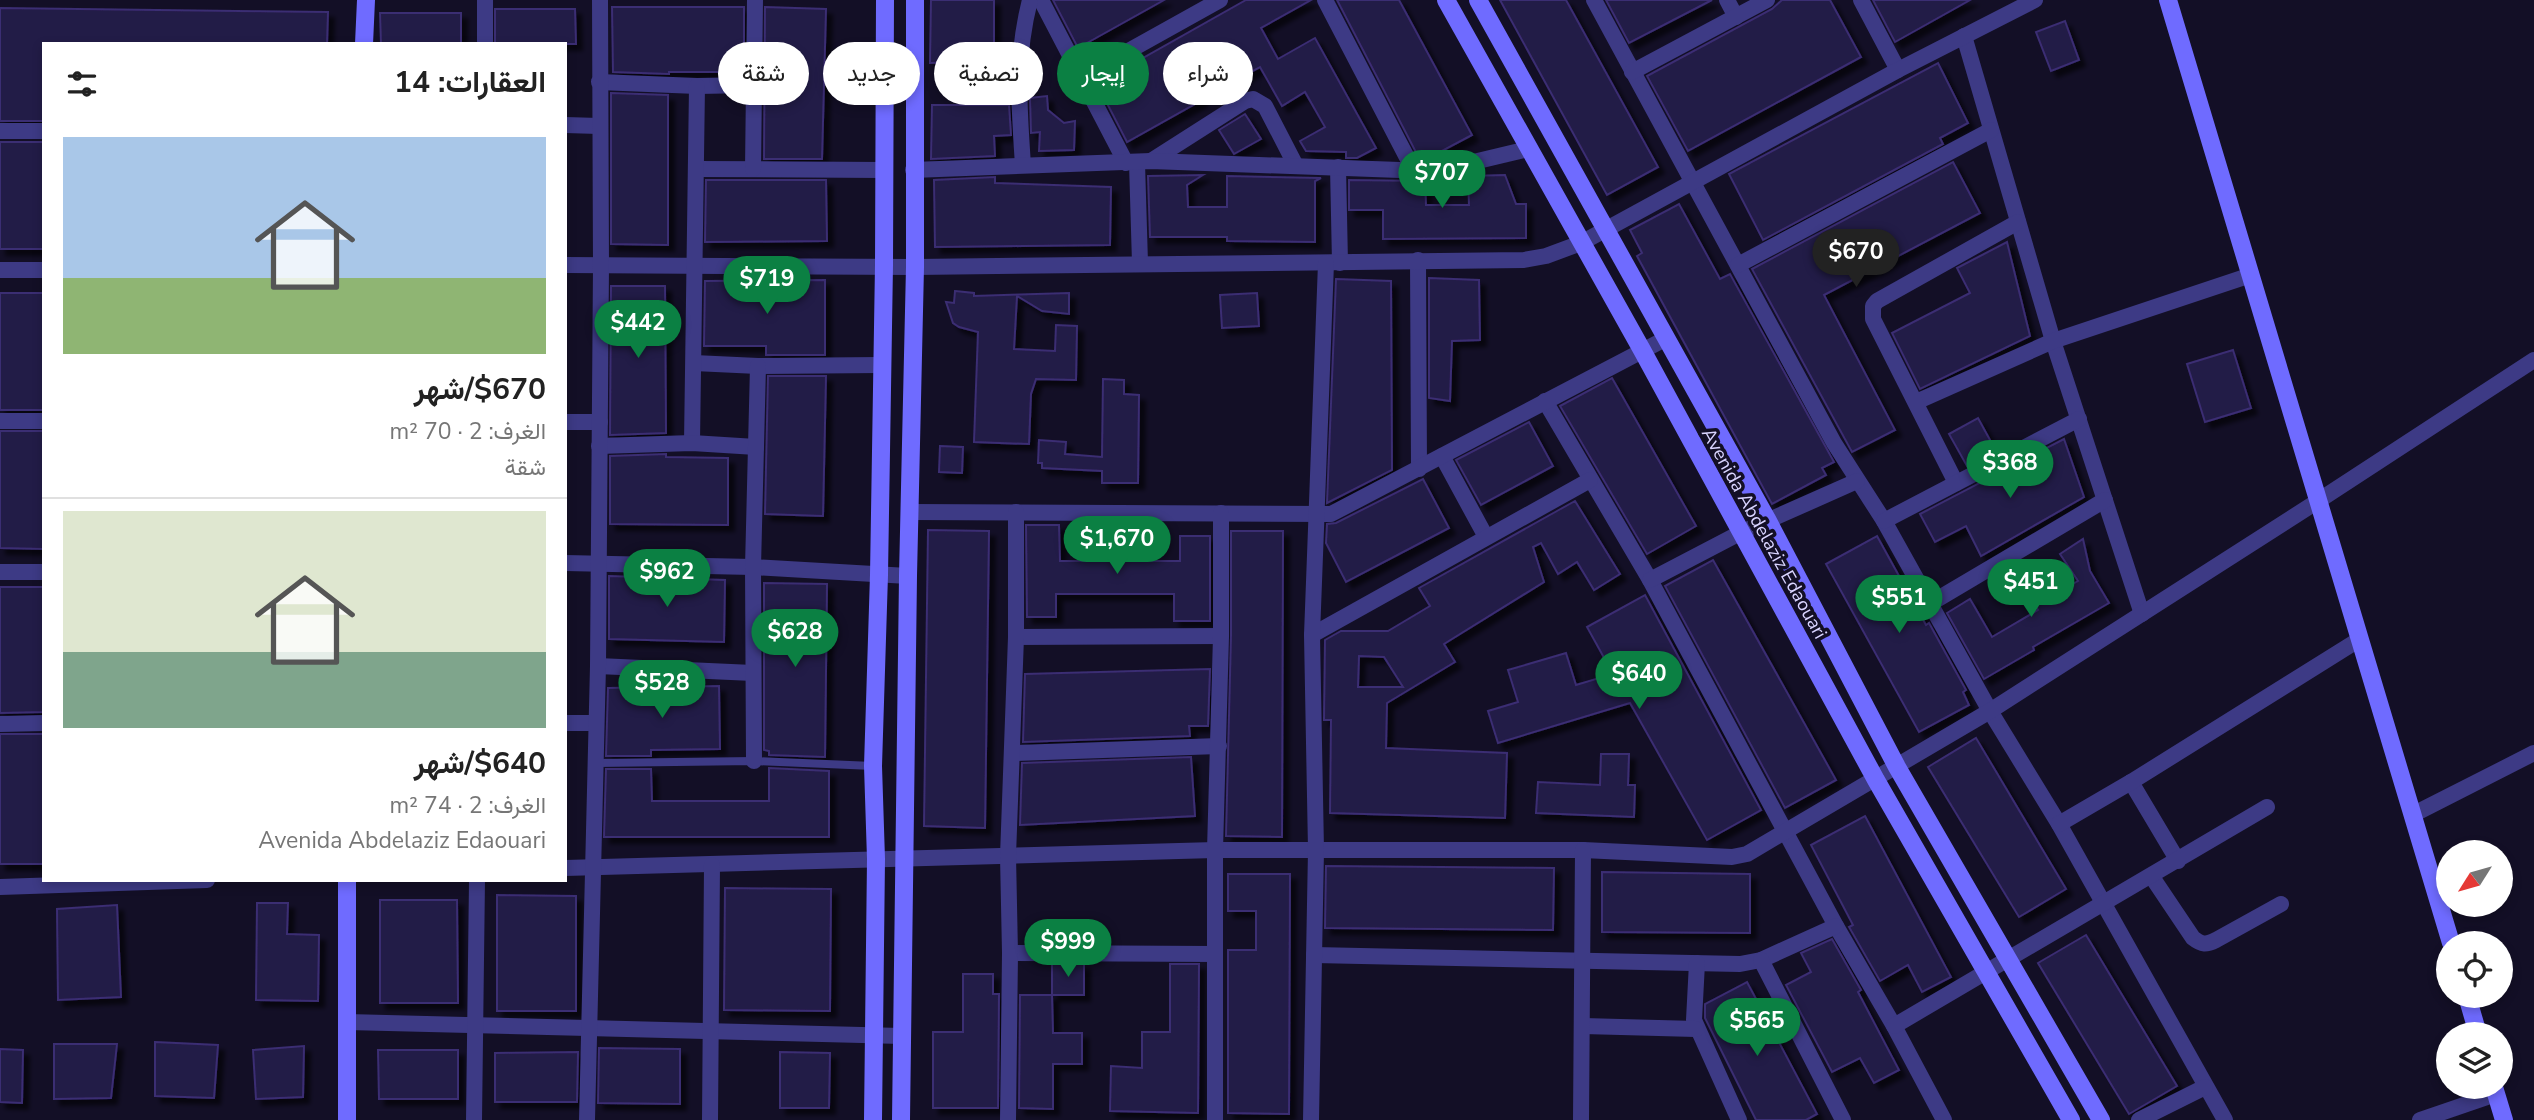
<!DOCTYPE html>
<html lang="ar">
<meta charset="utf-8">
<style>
:root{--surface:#fff;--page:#f2f2f2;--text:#222;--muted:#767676;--line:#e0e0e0;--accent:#0b8043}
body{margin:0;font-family:"Nunito Sans",Vazirmatn,sans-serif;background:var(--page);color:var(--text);direction:rtl;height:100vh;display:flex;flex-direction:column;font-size:26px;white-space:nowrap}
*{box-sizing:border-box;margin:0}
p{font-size:23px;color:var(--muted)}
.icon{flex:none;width:38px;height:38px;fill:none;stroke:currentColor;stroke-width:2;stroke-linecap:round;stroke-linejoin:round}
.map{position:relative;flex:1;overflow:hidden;direction:ltr}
.drawer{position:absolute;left:42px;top:42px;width:525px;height:840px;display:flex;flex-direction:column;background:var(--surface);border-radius:0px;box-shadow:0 4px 10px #0003;direction:rtl}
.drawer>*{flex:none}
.banner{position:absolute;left:588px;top:42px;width:665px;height:63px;direction:rtl;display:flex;gap:14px}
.needle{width:46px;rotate:233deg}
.fabs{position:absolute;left:2436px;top:840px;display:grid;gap:14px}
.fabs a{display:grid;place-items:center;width:77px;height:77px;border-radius:50%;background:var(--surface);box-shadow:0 4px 10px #0003;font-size:35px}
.price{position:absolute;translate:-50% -60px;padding:0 16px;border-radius:24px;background:var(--accent);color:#fff;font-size:23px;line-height:46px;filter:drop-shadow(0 2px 4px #0008)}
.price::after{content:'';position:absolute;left:50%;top:42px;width:21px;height:16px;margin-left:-10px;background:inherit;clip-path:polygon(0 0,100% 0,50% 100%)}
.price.on{background:#222;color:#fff}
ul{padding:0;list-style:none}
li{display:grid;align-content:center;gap:14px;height:371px;padding:0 21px}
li+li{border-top:2px solid var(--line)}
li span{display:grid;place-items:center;height:217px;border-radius:0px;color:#555}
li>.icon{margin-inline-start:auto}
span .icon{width:126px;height:126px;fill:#fffc;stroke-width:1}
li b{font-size:30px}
h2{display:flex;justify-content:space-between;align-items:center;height:84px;padding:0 21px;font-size:30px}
.tag{padding:0 24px;border-radius:32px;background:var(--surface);box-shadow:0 4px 10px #0003;font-size:24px;line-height:63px}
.tag.on{background:var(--accent);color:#fff}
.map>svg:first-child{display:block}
.building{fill:#241b47;stroke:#3b2d73;stroke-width:2;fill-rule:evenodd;filter:url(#shadow)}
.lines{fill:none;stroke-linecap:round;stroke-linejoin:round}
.lane{stroke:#3d3a85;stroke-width:8}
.street{stroke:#3d3a85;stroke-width:16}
.secondary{stroke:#6f6bff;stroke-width:18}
.labels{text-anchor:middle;stroke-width:7;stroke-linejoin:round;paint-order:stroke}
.street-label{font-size:19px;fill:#d9d4ff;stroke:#130f26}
</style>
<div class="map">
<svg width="2534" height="1120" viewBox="0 0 2534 1120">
<defs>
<filter id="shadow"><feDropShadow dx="6" dy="6" stdDeviation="2" flood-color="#0009"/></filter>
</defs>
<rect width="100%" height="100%" fill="#130f26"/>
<!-- building -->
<g class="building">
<path d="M931,0H994V61L930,63Z"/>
<path d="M1053,0H1164L1078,48Z"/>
<path d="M1246,0H1311L1261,28L1278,59L1315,38L1376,148L1357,158H1346V152L1306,151L1300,141L1325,127L1305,92L1282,106L1260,67L1238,79L1223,52L1187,73L1202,100L1127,142L1097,84Z"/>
<path d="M1337,0H1399L1472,135L1425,160H1420Z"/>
<path d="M1500,0H1566L1658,167L1607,195Z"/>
<path d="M1606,0H1712L1629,43Z"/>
<path d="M1782,0H1830L1861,57L1688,151L1647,76L1772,9Z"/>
<path d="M1873,0H1970L1895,42Z"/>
<path d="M612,7H744V72H669V74L613,72Z"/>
<path d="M765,7L826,9L822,159H764Z"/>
<path d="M0,8L328,12L327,44H44V121H0Z"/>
<path d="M495,9H575L576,44H495Z"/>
<path d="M380,13H461V44H381Z"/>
<path d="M2065,21L2079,60L2051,71L2036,32Z"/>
<path d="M1938,63L1968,123L1940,138L1943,144L1763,240L1729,174Z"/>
<path d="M611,93L668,95V245L611,244Z"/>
<path d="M1047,96L1048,110L1064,123L1075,121L1074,150L1039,151L1040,132L1031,133L1030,98Z"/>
<path d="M932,105H1009L1011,135L994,136L995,156L931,159Z"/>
<path d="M1245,114L1261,139L1234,154L1219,130Z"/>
<rect x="0" y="142" width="44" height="107"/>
<path d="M1953,162L1980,213L1824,295L1895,430L1852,452L1752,269Z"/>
<path d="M1203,175L1187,185L1188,207H1227V176L1321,178L1315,181V242L1227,241V237H1150L1148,176Z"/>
<path d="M1505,175L1516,204H1526V238L1383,239V210H1349V180L1425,181L1426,205H1469L1468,176Z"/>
<path d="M995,177V183L1111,187L1110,245L935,247L934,180Z"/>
<path d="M706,180H826L827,241L705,242Z"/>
<path d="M1679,204L1720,279L1730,274L1834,462L1822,468L1826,475L1772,504L1637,256L1642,253L1630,230Z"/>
<path d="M2007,242L2030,336L1920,389L1892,333L1970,293L1957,268Z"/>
<path d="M1429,278L1479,280L1480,340L1452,341L1450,401L1429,398Z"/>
<path d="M1336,279L1391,281L1392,470L1327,503Z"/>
<path d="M825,280V355H766V346H704L705,281Z"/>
<path d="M611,286H665L666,433L610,435Z"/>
<path d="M955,291L974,293V296L1069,293V314L1042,311L1017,296L1014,349L1055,351L1056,325L1077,326L1076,380L1036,379L1031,394L1029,444L974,442L978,332L959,327L953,323L946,302L954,303Z"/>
<rect x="0" y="293" width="44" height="117"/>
<path d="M1257,293L1259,326L1222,328L1220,295Z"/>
<path d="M2233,350L2251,408L2205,422L2187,364Z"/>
<path d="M768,376H826L823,516L765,514Z"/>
<path d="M1612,378L1696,526L1647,554L1560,406Z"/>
<path d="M1103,379L1124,380V394L1139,395L1138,483H1102V471L1042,468V463H1038L1039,440L1066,442L1065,454L1102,457Z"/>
<path d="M1978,418L1996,451L1967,466L1949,434Z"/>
<path d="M1529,422L1553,466L1481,505L1456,460Z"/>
<path d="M0,431H44V549L0,548Z"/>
<path d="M2064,439L2084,497L1981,556L1966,526L1935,542L1920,514Z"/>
<path d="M940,446L963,447L962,473L939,472Z"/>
<path d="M666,454V457L728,458V525L610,524V456Z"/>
<path d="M1423,479L1449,528L1346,582L1326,543L1327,524L1336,523Z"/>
<path d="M1575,501L1620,574L1594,590L1577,562L1558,574L1541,543L1533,547L1544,582L1444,644L1455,662L1387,703L1386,748L1507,753L1505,818L1330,813L1331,720H1324L1325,640L1341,631H1388L1430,606L1419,588ZM1359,656L1384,657L1403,687H1358Z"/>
<path d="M1026,525H1059L1060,561H1180V536H1210V621H1174V594H1056V617H1027Z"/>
<path d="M928,530L989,531L985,828L924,826Z"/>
<path d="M1231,531H1283L1282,837L1226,836L1231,636Z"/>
<path d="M1877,536L1926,625L1929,623L1966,690L1963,692L1969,705L1919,732L1826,564Z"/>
<path d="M2083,539L2090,571L2109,603L2033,647L2034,650L1984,679L1947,613L1970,599L1992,637L2038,610L2035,605L2078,581L2060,554Z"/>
<path d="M1713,560L1836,780L1785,808L1665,586Z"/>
<path d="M609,576L725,580L724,642L609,639Z"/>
<path d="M764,583L827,584L825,757L769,755V751L764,750Z"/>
<path d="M0,587H44V712L0,713Z"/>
<path d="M1645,595L1761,810L1707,840L1630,703L1498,743L1488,711L1518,702L1508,670L1566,653L1576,685L1613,674L1587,627Z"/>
<path d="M1210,669L1208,726H1189L1190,736L1023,742L1025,674Z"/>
<path d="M719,686L720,749L651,750V756H606L608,688Z"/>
<rect x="0" y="734" width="44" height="130"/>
<path d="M1976,738L2066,889L2019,917L1928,767Z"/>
<path d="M1601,754H1629L1628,785H1635L1634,817L1536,813L1538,782L1600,785Z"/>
<path d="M1191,757L1195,816L1020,825L1022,763Z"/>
<path d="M769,768L829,771V837H604L606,769H651L652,801H769Z"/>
<path d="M1865,816L1951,977L1922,992L1908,965L1880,981L1849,927L1853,925L1811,845Z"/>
<path d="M1326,866L1554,868L1553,930L1325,928Z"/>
<path d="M1602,872L1750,874V933L1602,932Z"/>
<path d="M1228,874H1290L1289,1114L1228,1113V950H1256V911H1228Z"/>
<path d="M725,888L831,889L830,1011L724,1010Z"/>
<path d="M497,895L576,896V1011H497Z"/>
<path d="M380,900H457L458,1003H380Z"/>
<path d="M257,903H288L287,934L319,935L318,1001L256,1000Z"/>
<path d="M117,905L121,997L58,1000L57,909Z"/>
<path d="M2086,935L2177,1086L2129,1114L2038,963Z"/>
<path d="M1832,939L1861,990L1858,992L1899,1070L1874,1083L1860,1058L1832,1072L1786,985L1811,972L1801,953Z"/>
<rect x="1052" y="964" width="32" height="31"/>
<path d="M1170,964H1199L1198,1113L1110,1111L1111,1066L1142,1068V1032H1170Z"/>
<path d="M963,974H993V994H999L998,1108H933V1032H963Z"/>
<path d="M1747,982L1817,1114L1806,1120H1756L1705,1018V1004Z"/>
<path d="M1020,995H1052L1053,1033H1082V1064H1053V1109L1019,1108Z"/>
<path d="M155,1042L218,1045L214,1098L155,1096Z"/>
<path d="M54,1044H117L111,1098L54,1099Z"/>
<path d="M304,1046L303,1097L256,1099L253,1050Z"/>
<path d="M599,1048L680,1049V1104L598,1103Z"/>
<path d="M0,1049L23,1050L22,1103L0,1102Z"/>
<path d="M378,1050H458V1099H379Z"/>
<path d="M578,1052L577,1102H495V1053Z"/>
<path d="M780,1052L830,1053L829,1108H780Z"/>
</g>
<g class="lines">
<!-- lane -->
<path class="lane" d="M596,763L754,761L873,766"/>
<!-- street -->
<g class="street">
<path d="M1041,0L1126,163"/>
<path d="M1325,0L1413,169"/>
<path d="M1594,0L1834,443L1884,521L1990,711L2059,824L2225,1120"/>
<path d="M1727,0L1736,17"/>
<path d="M1861,0L1898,70"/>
<path d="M1964,36L2053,341L2142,614"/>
<path d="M485,44V0"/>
<path d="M1632,72L1767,0"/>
<path d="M1080,78L1220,0"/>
<path d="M599,82L697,86L754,85"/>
<path d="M565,125L599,126"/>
<path d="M0,131H44"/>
<path d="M1151,161L1245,101L1253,99L1265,106L1296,166"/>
<path d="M1137,163L1140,263"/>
<path d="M1023,165C1019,106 1015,59 1030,0"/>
<path d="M1338,167L1340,263"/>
<path d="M696,169L883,170"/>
<path d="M753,169L755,0"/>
<path d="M913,170L1151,161L1427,171L1440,170L1528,149"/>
<path d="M1418,260L1419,469"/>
<path d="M565,265L915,267L1524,260L1546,256L1581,243L1898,70L2035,0"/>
<path d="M1738,265L1991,130"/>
<path d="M0,270H44"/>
<path d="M694,363L758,366L881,365"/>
<path d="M1545,401L1650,580L1836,926L1894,1026L1944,1120"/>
<path d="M1916,402L2053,341L2251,275"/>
<path d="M0,421H44"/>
<path d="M565,422H600"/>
<path d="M692,443L697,86"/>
<path d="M599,446L692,443L756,447"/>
<path d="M1442,456L1486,537"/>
<path d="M1956,483L1873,319V306L1877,301L2018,222"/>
<path d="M911,512L1331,514L1665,339"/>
<path d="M1884,521L2079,419"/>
<path d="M565,563L753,567L908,576"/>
<path d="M0,572H44"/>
<path d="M1650,580L1740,533L1857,481"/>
<path d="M1931,603L2105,500"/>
<path d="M1312,635L1590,480"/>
<path d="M1016,637L1221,636"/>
<path d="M598,666L753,673"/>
<path d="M565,723H596"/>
<path d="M0,724L44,723"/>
<path d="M1013,753L1219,746"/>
<path d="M754,761L753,567L758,366"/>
<path d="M2131,782L2178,861"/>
<path d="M2412,815L2534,753"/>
<path d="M2059,824L2131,782L2360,639"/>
<path d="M565,868L1215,850H1583L1732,857L1747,854L1990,711L2318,501L2534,360"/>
<path d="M2152,877L2193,938C2202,945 2206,945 2216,940L2281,904"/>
<path d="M0,887L207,880"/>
<path d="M1010,953L1215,954"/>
<path d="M1314,955L1740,964L1761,960L1836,926"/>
<path d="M1761,960L1843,1120"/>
<path d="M1697,963L1694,1020L1739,1120"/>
<path d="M347,1022L902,1036"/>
<path d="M1583,1026L1696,1029"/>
<path d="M1894,1026L2267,807"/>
<path d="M474,1120L477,880"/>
<path d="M587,1120L598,666L601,265L600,0"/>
<path d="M710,1120L712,865"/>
<path d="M1008,1120L1010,953L1008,856L1016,637V512"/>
<path d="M1215,1120V850L1221,636V513"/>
<path d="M1311,1120L1316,850L1312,635L1326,263"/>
<path d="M1581,1120L1583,850"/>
<path d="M2139,1120L2205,1087"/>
<path d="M2420,1120L2496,1094"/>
</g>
<!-- secondary -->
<g class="secondary">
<path d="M1446,0L1642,350L1876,780L2071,1120"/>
<path d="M1478,0L1768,521L1897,767L2101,1120"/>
<path d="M2168,0L2451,943"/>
<path d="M364,44L366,0"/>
<path d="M2467,996L2478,1034"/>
<path d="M2494,1087L2504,1120"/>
<path d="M347,1120V880"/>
<path d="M873,1120L876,859L873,766L879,575L884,265L885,0"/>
<path d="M901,1120L908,576L915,267V0"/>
</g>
</g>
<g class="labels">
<!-- street labels -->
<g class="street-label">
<text transform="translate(1765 533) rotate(61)" y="7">Avenida Abdelaziz Edaouari</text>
</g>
</g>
</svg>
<div class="fabs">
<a><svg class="needle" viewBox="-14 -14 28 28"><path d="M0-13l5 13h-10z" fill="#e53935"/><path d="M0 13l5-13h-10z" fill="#767676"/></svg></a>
<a><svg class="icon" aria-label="locate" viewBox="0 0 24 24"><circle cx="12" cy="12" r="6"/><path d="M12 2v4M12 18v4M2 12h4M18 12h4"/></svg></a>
<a><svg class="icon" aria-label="layers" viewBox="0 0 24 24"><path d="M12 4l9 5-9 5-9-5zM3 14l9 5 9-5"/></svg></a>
</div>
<b class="price" style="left:1442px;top:210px">$707</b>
<b class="price on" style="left:1856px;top:289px">$670</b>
<b class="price" style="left:767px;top:316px">$719</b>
<b class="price" style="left:638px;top:360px">$442</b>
<b class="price" style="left:2010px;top:500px">$368</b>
<b class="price" style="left:1117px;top:576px">$1,670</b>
<b class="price" style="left:667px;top:609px">$962</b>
<b class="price" style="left:2031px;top:619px">$451</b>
<b class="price" style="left:1899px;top:635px">$551</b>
<b class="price" style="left:795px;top:669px">$628</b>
<b class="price" style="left:1639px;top:711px">$640</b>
<b class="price" style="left:662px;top:720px">$528</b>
<b class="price" style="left:1068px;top:979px">$999</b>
<b class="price" style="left:1757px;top:1058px">$565</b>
<div class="banner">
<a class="tag">شراء</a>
<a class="tag on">إيجار</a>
<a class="tag">تصفية</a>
<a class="tag">جديد</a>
<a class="tag">شقة</a>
</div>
<section class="drawer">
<h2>العقارات: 14<svg class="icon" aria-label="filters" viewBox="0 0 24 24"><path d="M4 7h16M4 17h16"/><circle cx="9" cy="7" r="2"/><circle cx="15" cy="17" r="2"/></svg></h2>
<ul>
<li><span style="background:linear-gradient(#a9c7e8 65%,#8fb573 0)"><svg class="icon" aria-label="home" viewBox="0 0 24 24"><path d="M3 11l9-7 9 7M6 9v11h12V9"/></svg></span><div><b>$670/شهر</b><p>الغرف: 2 · 70 m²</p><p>شقة</p></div></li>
<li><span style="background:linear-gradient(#dfe7d0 65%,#7fa58c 0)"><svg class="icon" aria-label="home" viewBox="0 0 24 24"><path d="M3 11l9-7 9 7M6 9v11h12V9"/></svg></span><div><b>$640/شهر</b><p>الغرف: 2 · 74 m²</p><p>Avenida Abdelaziz Edaouari</p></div></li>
</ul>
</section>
</div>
